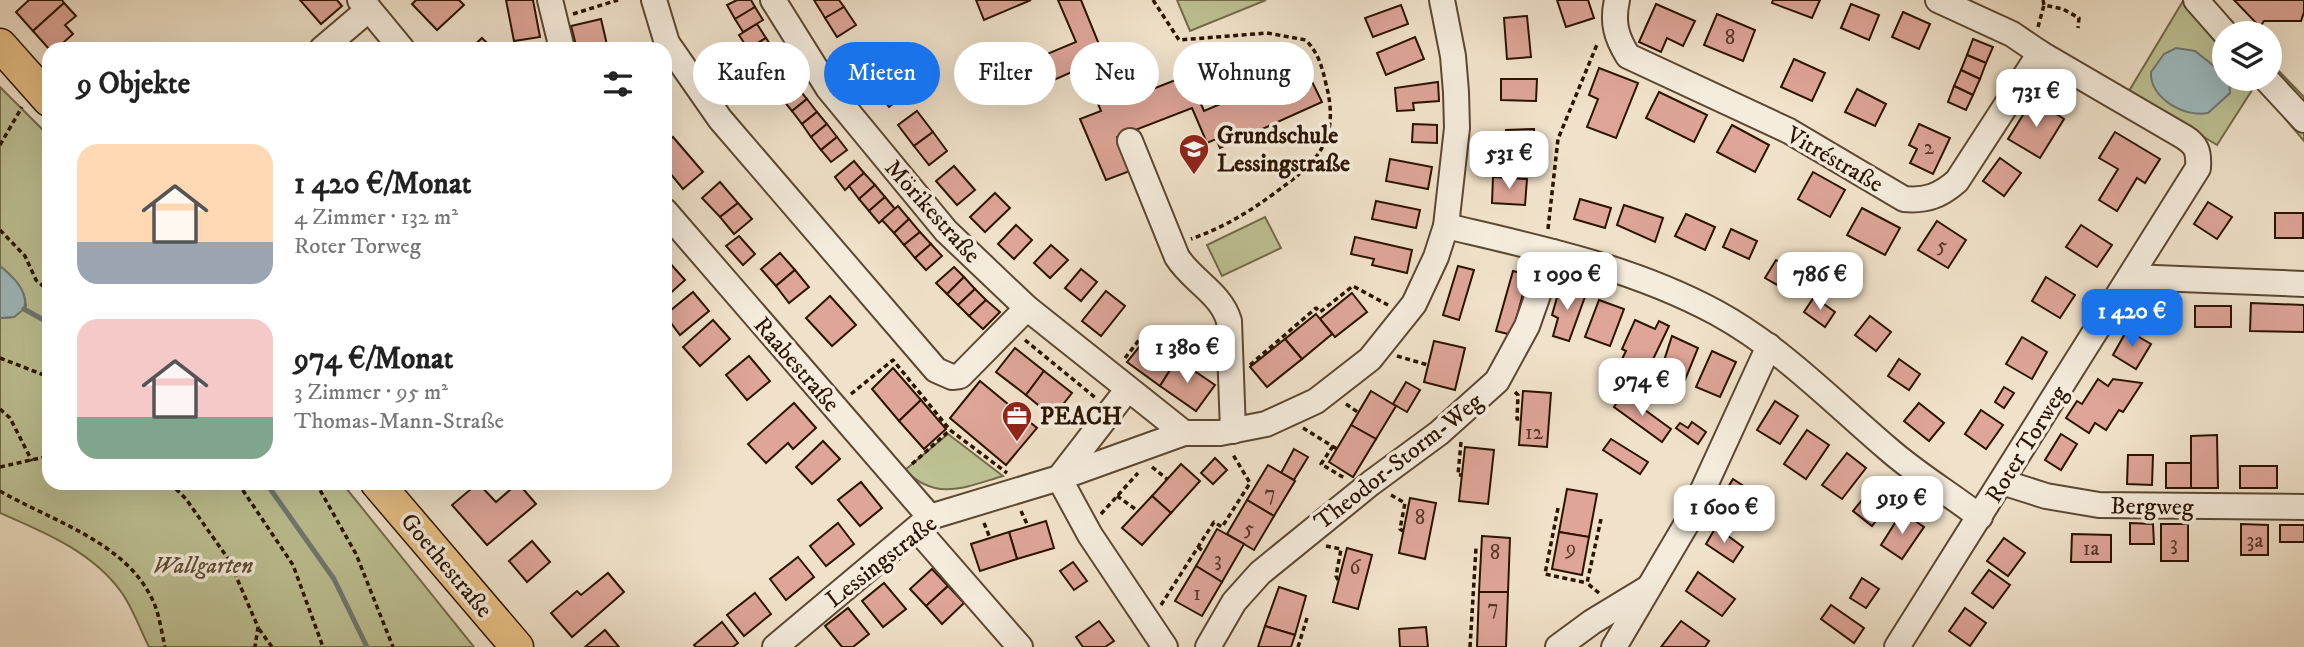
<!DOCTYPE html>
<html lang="de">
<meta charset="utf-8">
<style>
:root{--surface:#fff;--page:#f6f6f6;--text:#222;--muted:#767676;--accent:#1a73e8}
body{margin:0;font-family:"IM FELL DW Pica",serif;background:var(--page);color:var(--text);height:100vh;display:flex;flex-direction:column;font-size:26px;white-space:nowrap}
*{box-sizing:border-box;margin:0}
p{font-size:23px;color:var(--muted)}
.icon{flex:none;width:38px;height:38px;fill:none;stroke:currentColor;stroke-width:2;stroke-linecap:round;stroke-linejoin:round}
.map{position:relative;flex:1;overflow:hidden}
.panel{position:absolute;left:42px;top:42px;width:630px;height:448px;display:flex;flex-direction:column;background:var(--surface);border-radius:21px;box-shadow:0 7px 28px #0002}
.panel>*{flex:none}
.guide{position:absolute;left:693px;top:42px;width:665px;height:63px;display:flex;gap:14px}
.tools{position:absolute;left:2212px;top:21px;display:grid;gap:14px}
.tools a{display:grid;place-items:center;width:70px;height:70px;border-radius:50%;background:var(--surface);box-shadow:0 7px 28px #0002;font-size:35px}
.price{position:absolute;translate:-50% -60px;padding:0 16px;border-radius:14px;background:#fff;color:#222;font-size:23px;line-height:46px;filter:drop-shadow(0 2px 4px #0008)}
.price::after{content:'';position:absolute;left:50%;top:42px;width:21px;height:16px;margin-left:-10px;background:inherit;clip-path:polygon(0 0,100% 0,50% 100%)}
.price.current{background:var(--accent);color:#fff}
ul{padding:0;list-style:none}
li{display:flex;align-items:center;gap:21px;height:175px;padding:0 35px}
li span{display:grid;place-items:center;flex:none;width:196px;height:140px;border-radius:21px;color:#555}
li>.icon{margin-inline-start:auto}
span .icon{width:84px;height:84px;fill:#fffc;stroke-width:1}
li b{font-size:30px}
h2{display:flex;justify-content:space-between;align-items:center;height:84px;padding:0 35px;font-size:30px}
.tag{padding:0 24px;border-radius:32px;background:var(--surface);box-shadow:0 7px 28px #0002;font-size:24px;line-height:63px}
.tag.current{background:var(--accent);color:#fff}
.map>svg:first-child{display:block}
.green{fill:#bec294;stroke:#746b4a;stroke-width:2}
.water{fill:#9ebbc0;stroke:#707873;stroke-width:2}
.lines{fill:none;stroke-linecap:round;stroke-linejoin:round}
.stream{stroke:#707873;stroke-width:5}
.building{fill:#dea598;stroke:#2b1400;stroke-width:2}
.minor-casing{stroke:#5c4832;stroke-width:28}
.major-casing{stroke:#2b1400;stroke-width:35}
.path{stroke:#2b1400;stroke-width:3.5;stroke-dasharray:5 3.5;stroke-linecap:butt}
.minor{stroke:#f5ecdd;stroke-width:24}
.major{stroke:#e8c185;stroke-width:32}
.labels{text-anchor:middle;stroke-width:7;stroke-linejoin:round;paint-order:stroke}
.number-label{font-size:21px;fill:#583826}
.poi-label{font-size:24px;font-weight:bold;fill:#2b1400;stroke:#f5ecdd;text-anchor:start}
.street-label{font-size:24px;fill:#2b1400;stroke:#f5ecdd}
.park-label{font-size:24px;font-style:italic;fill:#5e5134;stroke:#f5ecdd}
</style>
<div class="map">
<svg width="2304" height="647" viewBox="0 0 2304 647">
<rect width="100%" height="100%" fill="#f0e2ca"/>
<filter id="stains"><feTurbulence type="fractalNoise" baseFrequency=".00286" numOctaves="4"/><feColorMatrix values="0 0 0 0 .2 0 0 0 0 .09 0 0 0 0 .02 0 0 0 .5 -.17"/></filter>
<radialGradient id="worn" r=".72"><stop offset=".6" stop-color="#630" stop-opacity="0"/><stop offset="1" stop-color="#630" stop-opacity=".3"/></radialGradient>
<!-- green -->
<g class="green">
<path d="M1177,0H1266L1190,31Z"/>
<path d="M2210,0L2242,33H2224V79H2270V62L2304,97V141L2256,84L2217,145L2129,91L2183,1Z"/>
<path d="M0,87L49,136V483H342L474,647H149C140,629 133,609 122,593C93,552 44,532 0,513V318L14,317L26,306C25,288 13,277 0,266Z"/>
<path d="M1265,217L1281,248L1222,276L1207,245Z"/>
<path d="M948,434L1003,476C966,487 936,502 905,470Z"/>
</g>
<!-- water -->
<g class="water">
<path d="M2176,48L2195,51L2224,74V79H2229L2230,93L2208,113C2185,118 2149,98 2151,72L2164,54Z"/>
<path d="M0,266C13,277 29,291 24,309L14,317L0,318Z"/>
</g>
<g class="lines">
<!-- stream -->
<g class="stream">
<path d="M24,309L49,323"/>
<path d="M266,483L334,579L367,647"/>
</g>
</g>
<!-- building -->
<g class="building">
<path d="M29,0H62L64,3L33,31L16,12Z"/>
<path d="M300,0H337L342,6L321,24Z"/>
<path d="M416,0H459L464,5L437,30L412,4Z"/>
<path d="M506,0H533L540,37L514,41Z"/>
<path d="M737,0H751L755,7L735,19L727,5Z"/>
<path d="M814,0H839L844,7L825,18Z"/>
<path d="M976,0H1031L984,20Z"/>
<path d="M1058,0H1081L1122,101L1196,72L1207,102L1201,104L1204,111L1270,83L1266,71L1299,55L1322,102L1220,148L1216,139L1207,143L1192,108L1117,137L1130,171L1106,180L1080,119L1101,111L1083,67L1015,97L1004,72L1076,42Z"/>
<path d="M1557,0H1588L1594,18L1566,27Z"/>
<path d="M1773,0H1820L1812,18L1772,3Z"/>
<path d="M2234,0H2304V12L2301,21H2264L2260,27Z"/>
<path d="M64,3L76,16L65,25L73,34L56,49H49L33,31Z"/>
<path d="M1656,4L1695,21L1683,46L1667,38L1661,52L1639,42Z"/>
<path d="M1851,4L1879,15L1869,40L1841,28Z"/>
<path d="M1401,5L1408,24L1373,37L1365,18Z"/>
<path d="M755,7L763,20L743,32L735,19Z"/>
<path d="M844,7L856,25L837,37L825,18Z"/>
<path d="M1903,12L1930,24L1919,49L1892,37Z"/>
<path d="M1717,14L1755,30L1743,61L1704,45Z"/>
<path d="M1527,16L1531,57L1507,59L1504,18Z"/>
<path d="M601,19L608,49H577L571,26Z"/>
<path d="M757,24L766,38L748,49L739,35Z"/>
<path d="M1415,37L1424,59L1386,75L1377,53Z"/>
<path d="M482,38L493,49H470Z"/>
<path d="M766,38L775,52L757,63L748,49Z"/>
<path d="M1973,39L1993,47L1986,63L1967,55Z"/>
<path d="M875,48L889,68L869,82L855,62Z"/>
<path d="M775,52L784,65L766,77L757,63Z"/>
<path d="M1967,55L1986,63L1980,79L1961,70Z"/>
<path d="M1794,59L1825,73L1812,101L1781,87Z"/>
<path d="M889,68L907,94L889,107L869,82Z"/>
<path d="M1599,68L1638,83L1616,138L1587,127L1598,99L1589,95Z"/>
<path d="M1961,70L1980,79L1973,95L1954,86Z"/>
<path d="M1501,79H1537L1536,101L1501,100Z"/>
<path d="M1438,82L1439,101L1413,103L1414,110L1397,111L1395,88Z"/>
<path d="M1954,86L1973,95L1966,110L1948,102Z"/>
<path d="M798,88L807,99L792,111L783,100Z"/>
<path d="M1857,89L1886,104L1875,126L1845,112Z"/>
<path d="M1659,92L1707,115L1694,142L1646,118Z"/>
<path d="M807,99L817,112L802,124L792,111Z"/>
<path d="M2033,99L2064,119L2040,158L2008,139Z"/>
<path d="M917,111L933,132L914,146L898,125Z"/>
<path d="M817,112L827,124L811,137L802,124Z"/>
<path d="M827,124L837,137L821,150L811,137Z"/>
<path d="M1413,124L1437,125V143L1412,142Z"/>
<path d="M1919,124L1950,138L1933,174L1910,163L1917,149L1909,145Z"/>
<path d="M1732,125L1769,145L1755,172L1717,152Z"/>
<path d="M1534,129L1535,150L1506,151V130Z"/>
<path d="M933,132L947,151L929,165L914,146Z"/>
<path d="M2115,132L2160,159L2145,183L2137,178L2117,211L2099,200L2118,169L2099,158Z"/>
<path d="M673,137L703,172L683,189L665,167V144Z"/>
<path d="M837,137L847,150L831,162L821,150Z"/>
<path d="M2000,158L2021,173L2004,196L1983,181Z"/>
<path d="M1390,159L1432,167L1428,189L1386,181Z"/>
<path d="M854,161L864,173L845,190L835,177Z"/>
<path d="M954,166L975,190L957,205L936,181Z"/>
<path d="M1813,172L1845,190L1830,217L1798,199Z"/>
<path d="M864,173L875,185L859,199L849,186Z"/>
<path d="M1493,177L1527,179L1525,205L1492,203Z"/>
<path d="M720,182L738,203L720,217L702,198Z"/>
<path d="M875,185L885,197L869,211L859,199Z"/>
<path d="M995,193L1010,208L985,232L970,217Z"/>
<path d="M885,197L895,209L879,223L869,211Z"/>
<path d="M1580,199L1611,208L1605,228L1574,219Z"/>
<path d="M1376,201L1420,210L1416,228L1372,219Z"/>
<path d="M2208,202L2232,217L2217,239L2194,224Z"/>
<path d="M738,203L752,219L734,234L720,217Z"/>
<path d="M1624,205L1663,218L1655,242L1617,225Z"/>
<path d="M898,206L909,219L894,233L882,220Z"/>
<path d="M1862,208L1900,228L1885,255L1847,235Z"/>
<rect x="2275" y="213" width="28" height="25"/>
<path d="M1686,214L1715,227L1705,250L1675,236Z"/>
<path d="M909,219L920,232L904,245L894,233Z"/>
<path d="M1937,221L1966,240L1948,268L1918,250Z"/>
<path d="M1016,225L1032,240L1014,259L998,244Z"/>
<path d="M2081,225L2112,245L2097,267L2066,247Z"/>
<path d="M1731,229L1757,241L1749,259L1723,247Z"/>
<path d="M920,232L931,244L915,258L904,245Z"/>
<path d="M739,236L755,254L743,265L726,246Z"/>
<path d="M1355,237L1412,250L1407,273L1372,265L1374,259L1351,254Z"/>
<path d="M931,244L942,256L926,270L915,258Z"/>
<path d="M1051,245L1068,260L1050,278L1034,263Z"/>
<path d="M780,253L795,270L776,286L761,269Z"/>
<path d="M1776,260L1799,273L1788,291L1765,278Z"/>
<path d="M668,261L685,280L665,298V264Z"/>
<path d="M1458,266L1474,270L1459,320L1443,315Z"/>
<path d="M954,267L964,277L947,294L936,283Z"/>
<path d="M1081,269L1097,282L1081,301L1065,288Z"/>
<path d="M795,270L809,287L789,303L776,286Z"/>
<path d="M1513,271L1528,275L1512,335L1496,331Z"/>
<path d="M964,277L975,289L958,305L947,294Z"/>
<path d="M2046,277L2075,295L2060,318L2032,301Z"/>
<path d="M1560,287L1586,294L1569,341L1553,336L1558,318L1552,315Z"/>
<path d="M975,289L986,300L969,316L958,305Z"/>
<path d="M1106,291L1125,306L1101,336L1082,321Z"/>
<path d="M693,292L709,311L680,335L665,315Z"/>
<path d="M1352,293L1367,312L1335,337L1320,319Z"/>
<path d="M830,296L856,325L832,346L806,318Z"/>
<path d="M1814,297L1835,312L1825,327L1804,312Z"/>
<path d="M986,300L1000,312L983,329L969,316Z"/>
<path d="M1599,300L1624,309L1610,346L1585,337Z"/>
<path d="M2251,303L2304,305V332L2250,331Z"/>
<path d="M2147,305L2160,313L2147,334L2134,326Z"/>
<rect x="2195" y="306" width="36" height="21"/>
<path d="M1316,314L1332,334L1302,359L1285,339Z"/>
<path d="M1870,316L1891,332L1876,351L1855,335Z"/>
<path d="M713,320L730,339L700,366L683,347Z"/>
<path d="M1635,320L1655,329L1659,321L1669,326L1646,374L1620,363L1626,351L1622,349Z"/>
<path d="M2127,330L2151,344L2136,369L2113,355Z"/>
<path d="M1148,336L1177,359L1160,386L1127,362Z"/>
<path d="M1672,336L1698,348L1685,380L1661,370Z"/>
<path d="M2022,337L2047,352L2032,379L2006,364Z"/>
<path d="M1285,339L1302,359L1267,387L1250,367Z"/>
<path d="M1434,341L1465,348L1455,390L1424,382Z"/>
<path d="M1015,348L1044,371L1026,395L996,372Z"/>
<path d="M1712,351L1736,362L1720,397L1696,387Z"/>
<path d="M749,356L770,381L747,400L726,375Z"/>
<path d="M1177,359L1215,385L1196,411L1160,386Z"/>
<path d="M1899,359L1920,374L1909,390L1888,376Z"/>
<path d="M893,368L921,400L899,421L872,389Z"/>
<path d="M1044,371L1072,393L1053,417L1026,395Z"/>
<path d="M2098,379L2108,386L2113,379L2142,383L2123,412L2119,410L2106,430L2095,423L2089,433L2066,418L2077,401L2082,404Z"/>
<path d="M980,381L1037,428L1006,465L950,418Z"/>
<path d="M1406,382L1420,390L1407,412L1393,404Z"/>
<path d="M2004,387L2014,393L2004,408L1995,402Z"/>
<path d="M1371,391L1396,406L1376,439L1351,425Z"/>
<path d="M1523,391L1551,393L1547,447L1519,445Z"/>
<path d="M1623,394L1671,429L1662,442L1614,407Z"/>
<path d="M921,400L946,429L924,449L899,421Z"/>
<path d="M1775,401L1798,416L1780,444L1757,430Z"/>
<path d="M794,403L816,428L793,449L788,443L766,463L748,444Z"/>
<path d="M1919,403L1944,423L1929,441L1904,421Z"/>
<path d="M1981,410L2003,425L1986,449L1965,434Z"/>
<path d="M1692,422L1706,432L1698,444L1676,428L1680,423L1688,428Z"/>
<path d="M1351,425L1376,439L1353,477L1329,462Z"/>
<path d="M1807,430L1829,445L1806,479L1784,464Z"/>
<path d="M2061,434L2077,444L2061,470L2045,460Z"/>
<path d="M2217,435L2218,488H2191V436Z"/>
<path d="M1611,439L1648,462L1640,474L1603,450Z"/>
<path d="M823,441L840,459L812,484L796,467Z"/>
<path d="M1465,447L1494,450L1488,504L1459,501Z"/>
<path d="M1294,449L1308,457L1294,480L1281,473Z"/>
<path d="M1847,453L1866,468L1842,499L1822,485Z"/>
<path d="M2128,455H2153L2152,485L2127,484Z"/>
<path d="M1215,458L1227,470L1213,484L1201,473Z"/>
<rect x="2166" y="463" width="25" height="25"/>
<path d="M1181,464L1200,481L1171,513L1152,496Z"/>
<path d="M1268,465L1295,481L1274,516L1247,500Z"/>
<rect x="2240" y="466" width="37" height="22"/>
<path d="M1733,479L1768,502L1754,523L1721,499Z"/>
<path d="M861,482L882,508L860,526L838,500Z"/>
<path d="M478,483L496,502L518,483L536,504L487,545L452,505Z"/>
<path d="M1874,485L1893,499L1872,526L1853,511Z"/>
<path d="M1567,489L1597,494L1589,537L1559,532Z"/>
<path d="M1152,496L1171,513L1142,545L1122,528Z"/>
<path d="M1410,498L1436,503L1425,559L1399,553Z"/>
<path d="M1247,500L1274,516L1254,550L1227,534Z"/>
<path d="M1902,512L1924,527L1902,559L1881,545Z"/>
<path d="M1046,521L1054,548L1017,559L1009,532Z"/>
<path d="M838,523L854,544L826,566L810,546Z"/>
<path d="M2130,523L2153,524L2154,544H2130Z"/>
<rect x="2161" y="524" width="27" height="37"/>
<path d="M2241,524L2268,525V555H2241Z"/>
<rect x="2280" y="525" width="24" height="17"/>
<path d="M1716,527L1743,547L1733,562L1706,544Z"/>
<path d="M1217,529L1244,544L1222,582L1196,566Z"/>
<path d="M1009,532L1017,559L980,571L971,544Z"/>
<path d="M1559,532L1589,537L1582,575L1552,569Z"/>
<path d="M2072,534L2111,535V562H2071Z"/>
<path d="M1482,536L1510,538L1508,592H1479Z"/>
<path d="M2004,538L2025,553L2008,576L1987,561Z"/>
<path d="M532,541L550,562L527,582L509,561Z"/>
<path d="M1347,548L1372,555L1358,609L1333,602Z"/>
<path d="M798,557L814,577L786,600L770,579Z"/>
<path d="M1073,562L1087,581L1074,590L1060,571Z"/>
<path d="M1196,566L1222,582L1202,616L1175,601Z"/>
<path d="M932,569L948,586L926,606L910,589Z"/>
<path d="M1989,570L2010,585L1993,608L1972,593Z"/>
<path d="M1698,572L1735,599L1722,616L1686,591Z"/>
<path d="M608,573L624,592L572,637L551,613L577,591L581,595Z"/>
<path d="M1862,578L1879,589L1866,608L1850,598Z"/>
<path d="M884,583L906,609L883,627L862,601Z"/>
<path d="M948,586L964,603L942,624L926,606Z"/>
<path d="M1279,587L1306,596L1295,635L1265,626Z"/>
<path d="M1479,592H1508L1506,647H1477Z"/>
<path d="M755,593L771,614L744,636L727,615Z"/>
<path d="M1831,605L1864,628L1854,643L1821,619Z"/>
<path d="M848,608L869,634L853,647H842L825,626Z"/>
<path d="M1965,608L1986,623L1970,646L1949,631Z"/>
<path d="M1099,621L1114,641L1105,647H1083L1076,637Z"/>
<path d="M1681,621L1709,641L1705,647H1661Z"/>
<path d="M722,622L738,643L733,647H696L694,645Z"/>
<path d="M1265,626L1295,635L1291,647H1258Z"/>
<path d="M1426,627L1428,647H1400L1399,629Z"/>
<path d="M605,630L619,647H585Z"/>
</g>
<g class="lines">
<!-- minor casing -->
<g class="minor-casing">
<g id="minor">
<path d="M550,0L562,49"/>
<path d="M654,0L667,43L720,119L936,370L952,377L960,376L1027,308"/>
<path d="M773,0L828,88L946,231L1027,308L1184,433"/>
<path d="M1617,0C1612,22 1616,37 1628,56L1789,131L1904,199C1926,201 1940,196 1957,181L2040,53"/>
<path d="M2196,0L2225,33"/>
<path d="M369,9L402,49"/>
<path d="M322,49L369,9L360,0"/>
<path d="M2266,79L2304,120"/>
<path d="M1130,141L1177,257C1192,281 1221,293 1229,321L1233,431"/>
<path d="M665,211L930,517"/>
<path d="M1446,226C1539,248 1632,267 1717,313C1781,348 1832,401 1887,448C1915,473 1950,494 1980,517"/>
<path d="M2130,277L2304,284"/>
<path d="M1127,390L1059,478L1090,535L1165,647"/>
<path d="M2002,482L2046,496L2099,505L2304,507"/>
<path d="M917,529L1020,647"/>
<path d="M775,647L930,517L1059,478L1184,433H1220L1266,424L1316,401L1370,359L1414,304L1436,257L1446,226L1457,128L1456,92L1453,56L1442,0"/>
<path d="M1208,647L1234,602L1260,573L1371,483L1439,433L1497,381L1527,326L1553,252"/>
<path d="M1558,647L1592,622L1648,588"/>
<path d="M1614,647L1690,518L1769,346"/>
<path d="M1897,647L2198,168C2199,152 2197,145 2184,137L2040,53L2012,34L1938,0"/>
</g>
</g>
<!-- major casing -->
<g class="major-casing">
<g id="major">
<path d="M0,45L49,100"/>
<path d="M377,483L517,647"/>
</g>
</g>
<!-- path -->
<g class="path">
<path d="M1153,0L1179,40L1267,33L1306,40C1318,53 1322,66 1326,84C1341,142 1316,163 1272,195C1246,214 1222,228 1191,239"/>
<path d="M2043,0L2044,5L2063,9L2079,18L2078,28"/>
<path d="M573,14L618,0"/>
<path d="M2038,27L2044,5"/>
<path d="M665,98L669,105"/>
<path d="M0,145L22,107"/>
<path d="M1548,229L1558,139L1598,42"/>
<path d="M0,230L25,256L36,280L49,291"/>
<path d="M1025,340L1097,399"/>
<path d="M1163,348L1170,340"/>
<path d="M1397,356L1428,365"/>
<path d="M0,358L49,377"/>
<path d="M1125,358L1150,326L1211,368"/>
<path d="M1250,365L1316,308L1320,312L1353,286L1388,305"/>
<path d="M1190,367L1196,358"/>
<path d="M1515,392L1518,395L1517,419H1521"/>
<path d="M851,394L893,360L950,430L1007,473"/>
<path d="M1346,404L1359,413"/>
<path d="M0,409L10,418L32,461"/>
<path d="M1303,428L1337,449"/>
<path d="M1461,442L1458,475H1462"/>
<path d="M1333,446L1321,464L1346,479"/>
<path d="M912,464L950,430"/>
<path d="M0,467L49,456"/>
<path d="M1152,467L1167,479"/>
<path d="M170,483L186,499L229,560L258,627L255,647"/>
<path d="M238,483L293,565L323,647"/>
<path d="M316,483L356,554L393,647"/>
<path d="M0,491C50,520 122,541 150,595C159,610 161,630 165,647"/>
<path d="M1391,495L1405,503L1400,529L1403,531"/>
<path d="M1117,496L1138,511"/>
<path d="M1558,508L1545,574L1587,583"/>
<path d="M1021,511L1028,526"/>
<path d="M1101,514L1138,473"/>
<path d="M984,523L990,538"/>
<path d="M1326,546L1341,549L1336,576L1338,580"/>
<path d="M1198,547L1204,552"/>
<path d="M1599,593L1587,583L1601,519"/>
<path d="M1161,605L1214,522L1222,527L1250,483L1232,453"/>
<path d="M259,629L272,647"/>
<path d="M1298,647L1307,618"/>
<path d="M1470,647L1476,548"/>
</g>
<!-- minor -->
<use href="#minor" class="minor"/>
<!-- major -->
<use href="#major" class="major"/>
</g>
<!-- icons -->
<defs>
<g id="school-pin" transform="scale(1.575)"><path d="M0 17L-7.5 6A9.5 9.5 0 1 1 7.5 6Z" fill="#8f2418" stroke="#f5ecdd"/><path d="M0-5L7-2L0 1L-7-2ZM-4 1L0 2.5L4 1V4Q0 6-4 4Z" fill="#fff"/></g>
<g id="office-pin" transform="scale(1.575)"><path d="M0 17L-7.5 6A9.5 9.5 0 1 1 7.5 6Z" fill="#8f2418" stroke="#f5ecdd"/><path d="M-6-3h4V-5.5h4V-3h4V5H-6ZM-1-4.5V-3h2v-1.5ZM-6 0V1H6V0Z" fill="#fff"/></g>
</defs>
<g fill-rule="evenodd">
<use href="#school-pin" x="1194" y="149"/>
<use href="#office-pin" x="1017" y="416"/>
</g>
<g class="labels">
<!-- number labels -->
<g class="number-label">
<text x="1730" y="44">8</text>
<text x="1929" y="154">2</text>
<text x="1942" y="252">5</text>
<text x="1534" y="439">12</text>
<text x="1270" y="500">7</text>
<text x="1420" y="524">8</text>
<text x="1249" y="535">5</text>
<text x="2255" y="547">3a</text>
<text x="2174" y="550">3</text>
<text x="1571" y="555">9</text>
<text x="2091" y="555">1a</text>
<text x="1495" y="559">8</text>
<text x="1218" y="566">3</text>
<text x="1355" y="574">6</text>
<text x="1197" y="600">1</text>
<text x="1493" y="614">7</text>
</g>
<!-- poi labels -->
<g class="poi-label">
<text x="1217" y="143">Grundschule<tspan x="1217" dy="28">Lessingstraße</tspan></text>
<text x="1040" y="424">PEACH</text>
</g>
<!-- street labels -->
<g class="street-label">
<text transform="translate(1835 159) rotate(30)" y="8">Vitréstraße</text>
<text transform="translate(933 211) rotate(48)" y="8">Mörikestraße</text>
<text transform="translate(797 364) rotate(49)" y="8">Raabestraße</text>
<text transform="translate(2026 444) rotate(-58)" y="8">Roter Torweg</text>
<text transform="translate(1398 461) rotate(-38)" y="8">Theodor-Storm-Weg</text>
<text transform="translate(2152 506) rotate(1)" y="8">Bergweg</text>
<text transform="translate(881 561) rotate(-38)" y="8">Lessingstraße</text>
<text transform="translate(447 565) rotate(50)" y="8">Goethestraße</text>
</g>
<!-- park labels -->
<g class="park-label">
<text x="203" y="573">Wallgarten</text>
</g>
</g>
<rect width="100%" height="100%" filter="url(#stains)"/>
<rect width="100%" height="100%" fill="url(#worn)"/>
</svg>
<div class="tools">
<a><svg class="icon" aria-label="layers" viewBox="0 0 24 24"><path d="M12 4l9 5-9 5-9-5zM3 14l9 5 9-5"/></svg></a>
</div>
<b class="price" style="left:2036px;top:129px">731 €</b>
<b class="price" style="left:1509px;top:191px">531 €</b>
<b class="price" style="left:1567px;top:312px">1 090 €</b>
<b class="price" style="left:1820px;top:312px">786 €</b>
<b class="price current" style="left:2132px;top:349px">1 420 €</b>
<b class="price" style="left:1187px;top:385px">1 380 €</b>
<b class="price" style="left:1642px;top:418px">974 €</b>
<b class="price" style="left:1902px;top:536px">919 €</b>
<b class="price" style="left:1724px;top:545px">1 600 €</b>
<div class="guide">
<a class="tag">Kaufen</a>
<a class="tag current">Mieten</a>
<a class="tag">Filter</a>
<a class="tag">Neu</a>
<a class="tag">Wohnung</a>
</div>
<section class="panel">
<h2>9 Objekte<svg class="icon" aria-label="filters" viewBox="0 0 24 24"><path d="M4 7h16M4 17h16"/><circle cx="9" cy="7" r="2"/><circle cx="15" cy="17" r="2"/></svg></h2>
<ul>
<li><span style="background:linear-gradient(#ffd9b3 70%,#9aa5b1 0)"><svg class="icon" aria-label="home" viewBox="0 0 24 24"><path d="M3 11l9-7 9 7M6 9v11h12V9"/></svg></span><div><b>1 420 €/Monat</b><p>4 Zimmer · 132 m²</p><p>Roter Torweg</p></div></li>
<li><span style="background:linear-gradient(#f6c9c9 70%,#7fa58c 0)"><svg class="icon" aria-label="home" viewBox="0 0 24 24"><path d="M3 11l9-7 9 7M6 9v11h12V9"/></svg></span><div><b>974 €/Monat</b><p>3 Zimmer · 95 m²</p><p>Thomas-Mann-Straße</p></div></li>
</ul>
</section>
</div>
